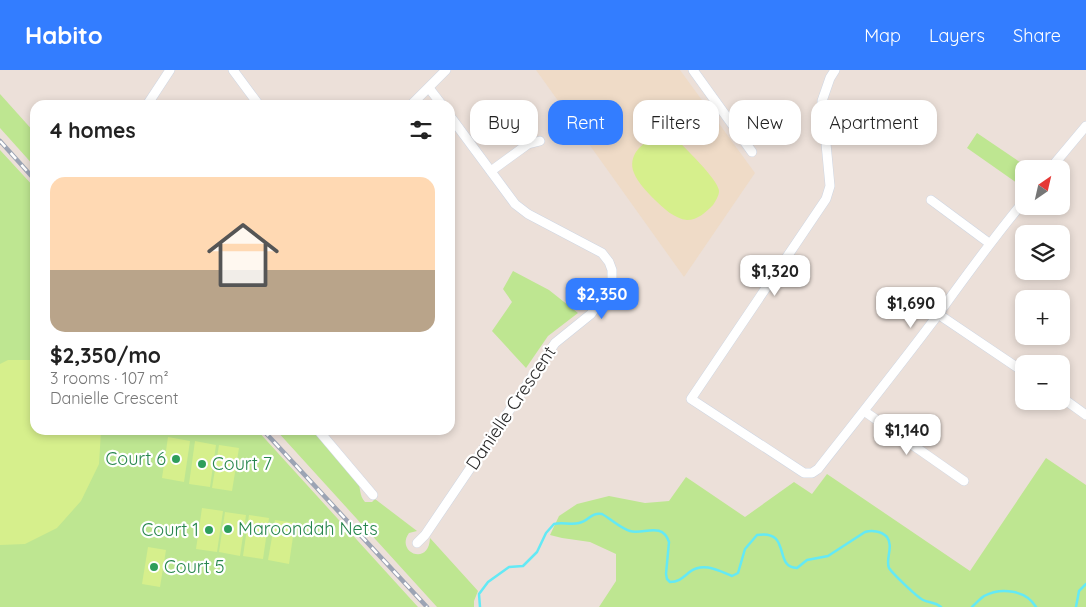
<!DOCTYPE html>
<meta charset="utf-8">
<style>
:root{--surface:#fff;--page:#f6f6f6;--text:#222;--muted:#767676;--accent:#337dff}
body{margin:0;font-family:Quicksand,sans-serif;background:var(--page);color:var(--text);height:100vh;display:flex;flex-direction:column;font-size:19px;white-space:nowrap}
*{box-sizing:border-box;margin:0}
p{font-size:16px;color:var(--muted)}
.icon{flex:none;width:28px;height:28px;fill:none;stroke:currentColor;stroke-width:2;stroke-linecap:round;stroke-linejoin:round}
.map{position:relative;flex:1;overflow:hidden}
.side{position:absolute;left:30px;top:30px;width:425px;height:335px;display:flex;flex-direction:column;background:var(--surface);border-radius:15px;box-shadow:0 2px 8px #0003}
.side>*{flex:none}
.top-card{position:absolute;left:470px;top:30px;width:475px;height:45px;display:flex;gap:10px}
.needle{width:32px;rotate:34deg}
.controls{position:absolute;left:1015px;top:90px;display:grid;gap:10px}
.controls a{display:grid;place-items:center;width:55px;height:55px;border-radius:10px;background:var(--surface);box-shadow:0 2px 8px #0003;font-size:25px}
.price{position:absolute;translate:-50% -42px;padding:0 11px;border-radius:10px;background:#fff;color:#222;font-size:16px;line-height:32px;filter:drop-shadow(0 1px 2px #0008)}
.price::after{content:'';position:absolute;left:50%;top:30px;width:15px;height:11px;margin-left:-8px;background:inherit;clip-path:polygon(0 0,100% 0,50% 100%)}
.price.selected{background:var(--accent);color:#fff}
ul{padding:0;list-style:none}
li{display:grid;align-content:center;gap:10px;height:265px;padding:0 20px}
li span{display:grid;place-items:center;height:155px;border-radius:15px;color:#555}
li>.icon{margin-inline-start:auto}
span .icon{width:90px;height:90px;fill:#fffc;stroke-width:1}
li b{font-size:21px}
h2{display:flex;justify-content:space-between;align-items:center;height:60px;padding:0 20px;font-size:21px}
.tag{padding:0 18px;border-radius:15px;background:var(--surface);box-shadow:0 2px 8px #0003;font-size:18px;line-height:45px}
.tag.selected{background:var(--accent);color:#fff}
header{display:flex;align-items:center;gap:30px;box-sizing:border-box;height:70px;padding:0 25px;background:var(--accent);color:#fff}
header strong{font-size:24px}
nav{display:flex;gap:28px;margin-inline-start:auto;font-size:18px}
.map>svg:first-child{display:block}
.education{fill:#efdbc7}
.green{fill:#bee691}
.pitch{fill:#d6ef8c}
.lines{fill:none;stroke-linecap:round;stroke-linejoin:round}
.stream{stroke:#64e9f5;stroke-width:2.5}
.street-casing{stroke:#ced6e3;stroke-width:10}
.street{stroke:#fff;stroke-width:9}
.rail-casing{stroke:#9ca4b4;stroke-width:4.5}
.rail{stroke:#fff;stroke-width:2.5;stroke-dasharray:8;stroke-linecap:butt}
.leisure-dot{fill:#2e9e5b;stroke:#fff;stroke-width:2}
.labels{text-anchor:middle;stroke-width:4.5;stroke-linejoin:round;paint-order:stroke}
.street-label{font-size:18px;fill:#282828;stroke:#fff}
.leisure-label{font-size:18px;fill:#27864d;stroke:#fff;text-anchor:start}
</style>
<header>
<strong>Habito</strong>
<nav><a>Map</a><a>Layers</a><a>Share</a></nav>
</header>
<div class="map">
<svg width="1086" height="537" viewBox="0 0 1086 537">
<rect width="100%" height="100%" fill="#ece0d9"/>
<!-- education -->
<path class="education" d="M536,0H680L755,103L684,207Z"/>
<!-- green -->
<g class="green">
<path d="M0,24L35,63V97L0,58Z"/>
<path d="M977,63L1030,99H1024V118L967,78Z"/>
<path d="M0,80L35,118V360H257L418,537H0Z"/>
<path d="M513,201L549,220L578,243L548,266L526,298L492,261L512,232L503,219Z"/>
<path d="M276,360H313L357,409C361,417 359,426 365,432H372L375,429L417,461L409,463C395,482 429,497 430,468L478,521L474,531V537H437Z"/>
<path d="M1046,388L1086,415V537H599L616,511V484L590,472L562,468L550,465L559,446L577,434L609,426L645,433L669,431L686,407L745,447L794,412L812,424L827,404L970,501Z"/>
</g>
<!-- pitch -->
<g class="pitch">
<path d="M673,66C683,76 719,110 719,121C719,126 715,132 713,135C706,142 698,150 687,150C675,149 663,138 655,130C647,122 638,113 634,103C627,86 642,71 658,67C662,66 668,66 673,66Z"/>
<path d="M8,290H35V360L101,361L99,394L81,431L57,458L25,474L0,475V294Z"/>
<path d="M168,367L190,371L184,412L162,408Z"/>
<path d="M195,371L216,375L210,417L189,414Z"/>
<path d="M219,375L239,378L232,421L212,418Z"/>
<path d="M202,438L223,441L217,482L196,479Z"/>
<path d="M225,442L246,445L240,486L219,482Z"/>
<path d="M249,445L269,448L263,489L243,486Z"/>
<path d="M275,450L295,453L289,494L268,490Z"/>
<path d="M148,477L166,480L160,517L142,514Z"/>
</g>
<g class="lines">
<!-- stream -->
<g class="stream">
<path d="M480,537L479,524L488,512L509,497L523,496L537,482L546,463L554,454C562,452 571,455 579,453C589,451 591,442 602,444C611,449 620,458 630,461C643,465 662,451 669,472L666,504L667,509L670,512C680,512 684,506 691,501C704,492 719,501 732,506L738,503L745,479L757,465C792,459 773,498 797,498L807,490L828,486L865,462C872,460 881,461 887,467C894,476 885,490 889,498C893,504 917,527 923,530C929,533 935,532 941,537"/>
<path d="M972,537C976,533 980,529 984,526C1001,517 1026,520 1036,537"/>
<path d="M1076,537L1079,521L1086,514"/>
</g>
<!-- street casing -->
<g class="street-casing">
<g id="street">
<path d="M233,0L259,35"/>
<path d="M693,0L752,82"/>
<path d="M835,0L830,8L822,31L830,116L826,129L691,329L804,403H812L818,399C858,348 898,298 937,246C965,207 993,168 1024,131"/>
<path d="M429,18L442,35"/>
<path d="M147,35L170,0"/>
<path d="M411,35L446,0"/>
<path d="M1050,99L1086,56"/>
<path d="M491,101L528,74L540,71"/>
<path d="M931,130L989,173"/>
<path d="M938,244L1024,302"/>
<path d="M1061,327L1086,345"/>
<path d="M864,341L964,411"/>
<path d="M318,360L373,425"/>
<path d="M417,473L425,465L555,273L591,244L606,223L612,209V200L609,192L602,183L528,144L515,134L450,46"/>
</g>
</g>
<!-- street -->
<use href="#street" class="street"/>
<!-- rail casing -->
<g class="rail-casing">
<g id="rail">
<path d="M0,71L35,110"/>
<path d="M263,360L427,537"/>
</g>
</g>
<!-- rail -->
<use href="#rail" class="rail"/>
</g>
<!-- markers -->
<g class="leisure-dot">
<circle cx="176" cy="389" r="5"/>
<circle cx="202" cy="394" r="5"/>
<circle cx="228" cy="459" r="5"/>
<circle cx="209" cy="460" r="5"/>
<circle cx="154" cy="497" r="5"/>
</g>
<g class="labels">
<!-- street labels -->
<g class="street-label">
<text transform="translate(511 338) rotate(-56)" y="6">Danielle Crescent</text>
</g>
<!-- leisure labels -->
<g class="leisure-label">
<text x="166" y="395" text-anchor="end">Court 6</text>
<text x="212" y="400">Court 7</text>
<text x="238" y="465">Maroondah Nets</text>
<text x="199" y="466" text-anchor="end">Court 1</text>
<text x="164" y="503">Court 5</text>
</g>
</g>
</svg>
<div class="controls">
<a><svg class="needle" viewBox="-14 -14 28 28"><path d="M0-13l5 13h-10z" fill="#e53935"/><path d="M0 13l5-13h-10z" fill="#767676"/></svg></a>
<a><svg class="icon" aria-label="layers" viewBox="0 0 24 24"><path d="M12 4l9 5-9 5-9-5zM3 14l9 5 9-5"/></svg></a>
<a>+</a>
<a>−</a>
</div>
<b class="price" style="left:775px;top:227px">$1,320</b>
<b class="price selected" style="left:602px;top:250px">$2,350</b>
<b class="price" style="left:911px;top:259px">$1,690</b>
<b class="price" style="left:907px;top:386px">$1,140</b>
<div class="top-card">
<a class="tag">Buy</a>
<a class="tag selected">Rent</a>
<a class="tag">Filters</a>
<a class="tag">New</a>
<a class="tag">Apartment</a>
</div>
<section class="side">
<h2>4 homes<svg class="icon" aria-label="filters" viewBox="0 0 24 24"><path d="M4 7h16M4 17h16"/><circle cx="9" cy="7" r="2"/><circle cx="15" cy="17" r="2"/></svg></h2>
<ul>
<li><span style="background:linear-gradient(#ffd9b3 60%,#b9a48a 0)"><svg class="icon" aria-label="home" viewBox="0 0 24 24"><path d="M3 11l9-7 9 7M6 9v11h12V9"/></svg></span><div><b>$2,350/mo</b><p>3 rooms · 107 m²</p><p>Danielle Crescent</p></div></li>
</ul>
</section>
</div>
